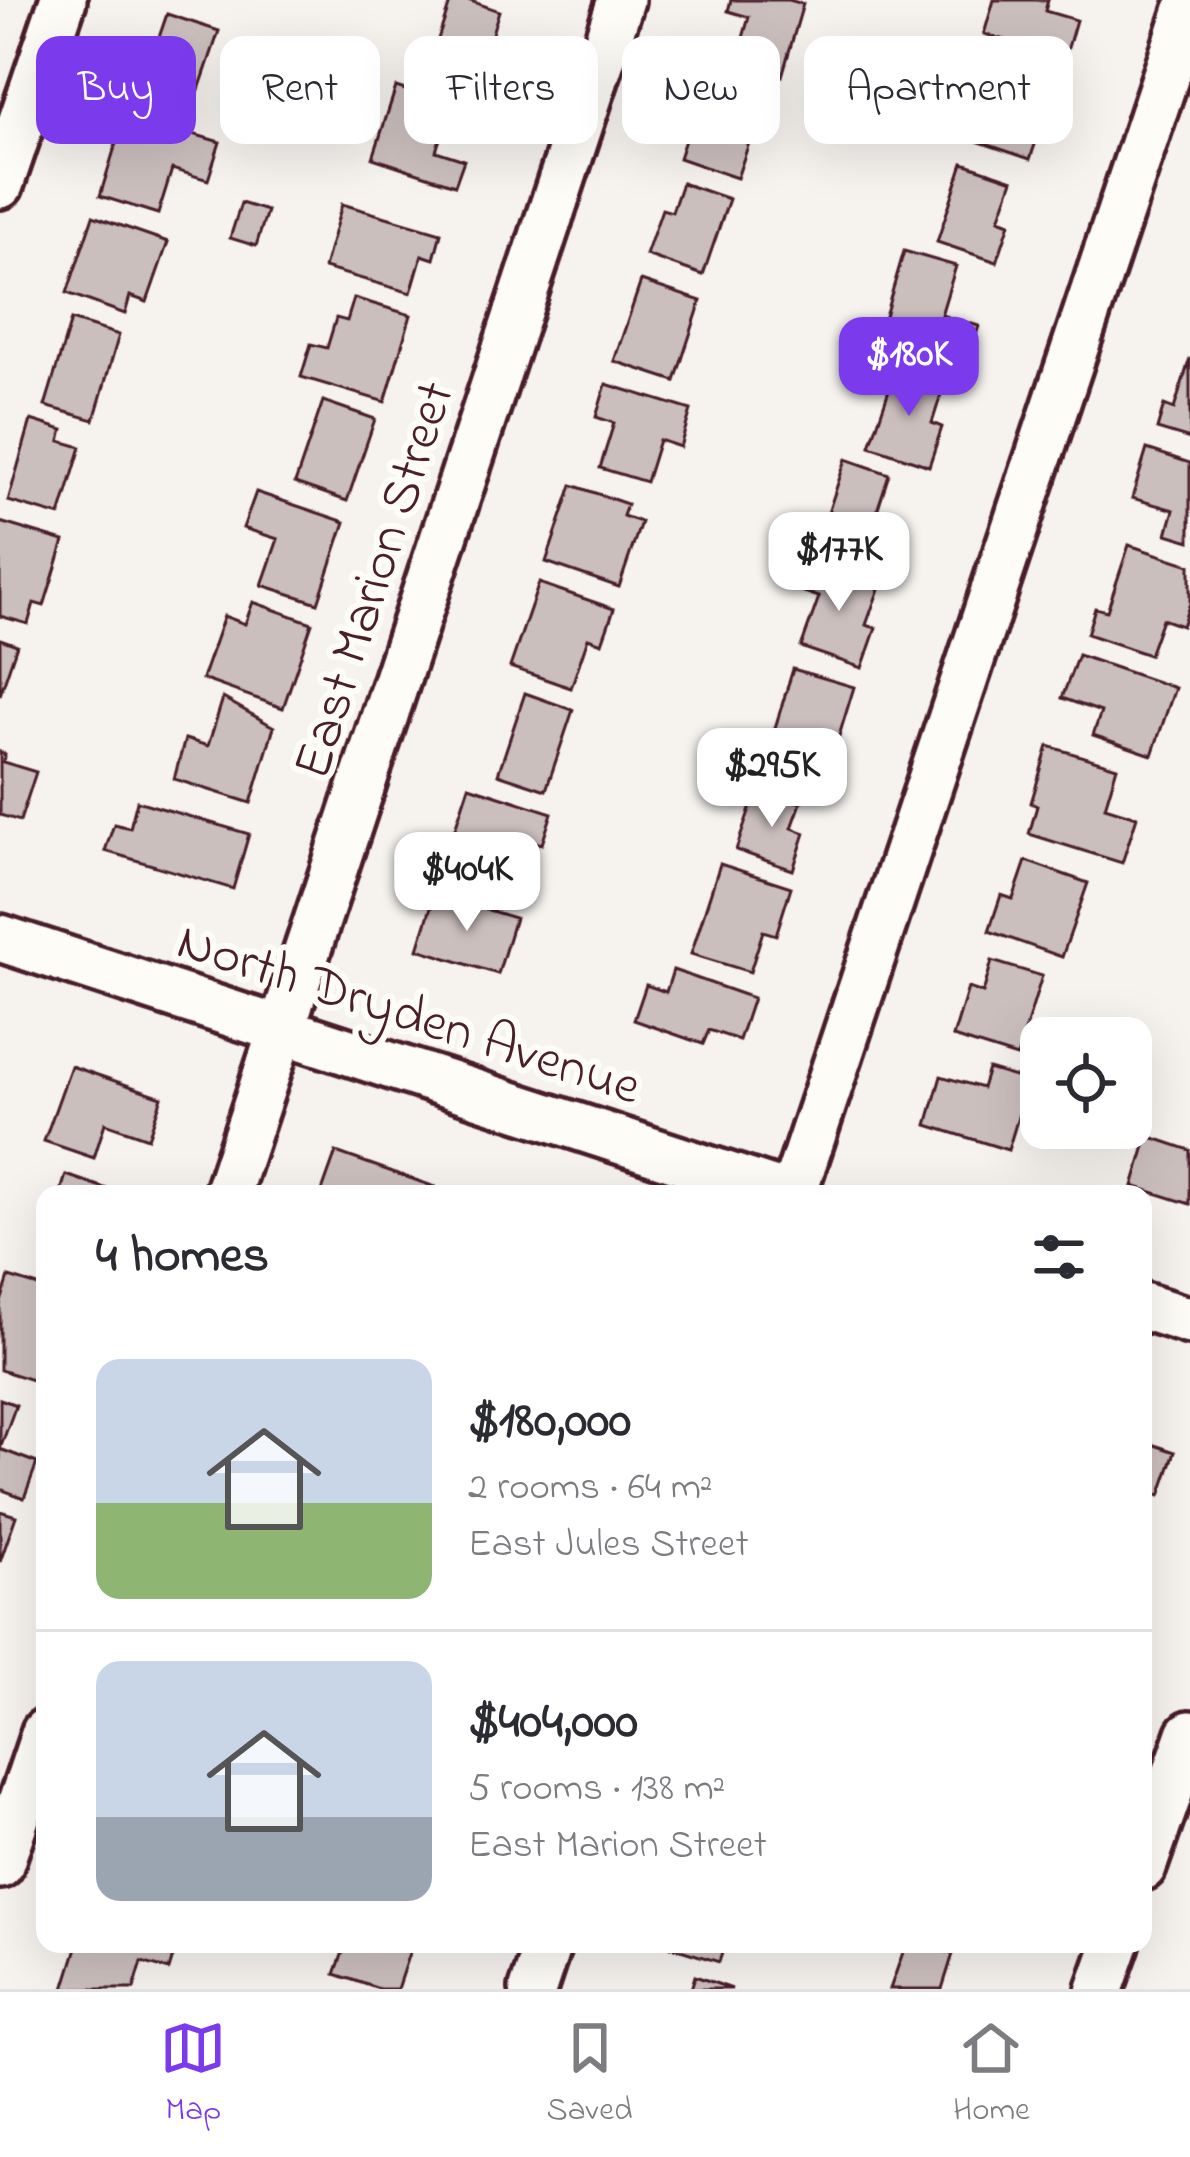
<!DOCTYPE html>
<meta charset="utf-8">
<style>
:root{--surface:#fff;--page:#f7f7f7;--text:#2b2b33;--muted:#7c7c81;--line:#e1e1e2;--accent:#7c3aed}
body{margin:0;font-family:"Indie Flower",sans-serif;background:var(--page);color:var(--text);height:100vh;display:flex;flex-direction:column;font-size:45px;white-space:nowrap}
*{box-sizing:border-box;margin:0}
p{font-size:39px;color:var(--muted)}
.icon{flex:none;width:66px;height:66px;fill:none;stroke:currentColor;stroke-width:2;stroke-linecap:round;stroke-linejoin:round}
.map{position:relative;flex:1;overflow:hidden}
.side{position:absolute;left:36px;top:1185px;width:1116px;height:768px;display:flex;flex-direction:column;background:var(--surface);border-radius:24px;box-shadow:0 12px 48px #0002}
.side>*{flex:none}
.top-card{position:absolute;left:36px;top:36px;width:1119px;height:108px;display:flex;gap:24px}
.controls{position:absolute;left:1020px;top:1017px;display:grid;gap:24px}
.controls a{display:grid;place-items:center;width:132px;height:132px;border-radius:24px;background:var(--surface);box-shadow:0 12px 48px #0002;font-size:60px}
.price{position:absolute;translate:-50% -102px;padding:0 27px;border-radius:24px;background:#fff;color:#222;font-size:39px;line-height:78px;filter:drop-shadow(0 3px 6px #0008)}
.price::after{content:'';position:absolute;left:50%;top:72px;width:36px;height:27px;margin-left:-18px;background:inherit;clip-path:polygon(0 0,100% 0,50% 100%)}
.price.on{background:var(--accent);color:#fff}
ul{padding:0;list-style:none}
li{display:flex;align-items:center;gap:36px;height:300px;padding:0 60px}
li+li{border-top:3px solid var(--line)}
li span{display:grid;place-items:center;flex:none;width:336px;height:240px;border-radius:24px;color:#555}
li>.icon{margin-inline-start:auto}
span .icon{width:144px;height:144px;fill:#fffc;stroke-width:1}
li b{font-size:51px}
h2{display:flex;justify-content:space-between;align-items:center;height:144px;padding:0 60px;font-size:51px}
.tag{padding:0 42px;border-radius:24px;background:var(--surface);box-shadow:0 12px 48px #0002;font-size:42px;line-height:108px}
.tag.on{background:var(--accent);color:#fff}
.dock{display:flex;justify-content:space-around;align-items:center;height:168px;border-top:3px solid var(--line);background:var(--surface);font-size:33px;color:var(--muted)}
.dock a{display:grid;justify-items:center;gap:6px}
.dock .on{color:var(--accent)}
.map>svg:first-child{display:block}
.building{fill:#cbbfbe;stroke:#4a1f2b;stroke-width:3}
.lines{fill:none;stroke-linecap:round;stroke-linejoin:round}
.minor-casing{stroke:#4a1f2b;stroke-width:54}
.minor{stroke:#fdfcf7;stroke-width:45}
.labels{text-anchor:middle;stroke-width:12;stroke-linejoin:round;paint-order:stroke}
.street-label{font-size:54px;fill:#4a1f2b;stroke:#fdfcf7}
</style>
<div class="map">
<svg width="1190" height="1989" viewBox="0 0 1190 1989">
<rect width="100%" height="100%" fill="#f6f3ef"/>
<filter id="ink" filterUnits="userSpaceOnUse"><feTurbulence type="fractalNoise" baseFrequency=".00833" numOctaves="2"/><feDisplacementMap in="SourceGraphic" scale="24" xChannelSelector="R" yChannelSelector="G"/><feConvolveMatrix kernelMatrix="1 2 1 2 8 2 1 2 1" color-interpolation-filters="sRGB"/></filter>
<g filter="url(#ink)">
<!-- building -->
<g class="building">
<path d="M451,0H468L499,11L490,40L503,44L486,95L426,75Z"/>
<path d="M731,0H789L803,4L782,76L736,62L749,17L728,11Z"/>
<path d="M994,0H1048L1045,11L1076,20L1065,58L984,34Z"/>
<path d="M167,14L219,31L192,110L140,93Z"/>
<path d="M989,54L1058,78L1030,159L974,140L990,91L978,87Z"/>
<path d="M707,73L766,93L737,178L679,158Z"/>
<path d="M396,87L451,105L436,151L464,160L455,185L373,158Z"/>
<path d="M125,114L220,142L208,180L172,169L158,214L100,196Z"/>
<path d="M963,163L1013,180L999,219L1010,223L997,262L937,242Z"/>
<path d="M682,183L729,199L703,275L646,255L662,209L672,212Z"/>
<path d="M241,203L267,211L256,246L230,238Z"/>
<path d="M342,204L441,233L434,259L422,255L411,293L324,268Z"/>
<path d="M93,216L168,242L147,302L130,296L125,314L67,293Z"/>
<path d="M904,251L956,266L941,315L979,326L966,366L878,340Z"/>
<path d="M641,281L701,301L675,381L614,361Z"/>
<path d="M354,298L411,315L385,402L301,377L311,344L327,348L336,318L347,321Z"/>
<path d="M71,320L119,335L94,420L45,406Z"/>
<path d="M1190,358V439L1157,429L1164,405L1174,409Z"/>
<path d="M896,369L944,385L932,423L942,427L929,466L870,446Z"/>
<path d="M606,384L691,410L680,447L659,440L646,482L600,468L614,423L596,417Z"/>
<path d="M323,401L375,419L347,501L295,483Z"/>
<path d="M31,420L63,430L60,441L81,447L60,516L8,501Z"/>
<path d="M1147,449L1190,463V541L1167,534L1174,510L1132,498Z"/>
<path d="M846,459L889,474L875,517L907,528L895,565L819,540Z"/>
<path d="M572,485L627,504L623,516L641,522L619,587L546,562Z"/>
<path d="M256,492L345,522L318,603L262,585L278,539L243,528Z"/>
<path d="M0,522L64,541L44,606L34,603L28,624L0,616Z"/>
<path d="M1129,545L1190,565V603L1182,626L1162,619L1149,655L1087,634L1095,608L1107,611Z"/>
<path d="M806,560L880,586L866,625L876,628L862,668L801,647L819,597L795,589Z"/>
<path d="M539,583L614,609L602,643L588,638L571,688L510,667Z"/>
<path d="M253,602L312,623L283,708L202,679L224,616L245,624Z"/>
<path d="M0,639L17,645L0,695Z"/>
<path d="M1078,655L1175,688L1152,755L1093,735L1101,712L1062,698Z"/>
<path d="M793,669L854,687L828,772L767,754Z"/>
<path d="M525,693L573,710L546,790L498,774Z"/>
<path d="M223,698L274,727L251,803L174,779L185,739L208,746Z"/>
<path d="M1048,746L1117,767L1105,807L1137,817L1122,863L1029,834L1037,806L1031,803Z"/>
<path d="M0,752L5,754L3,762L36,772L20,821L0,815Z"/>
<path d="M469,786L552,813L542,844L531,841L519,876L507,872L501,890L441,871Z"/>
<path d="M757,788L801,803L792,828L805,833L793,870L736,850Z"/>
<path d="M137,801L249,834L233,889L105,851L114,824L130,828Z"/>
<path d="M1026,861L1088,883L1062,957L989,931L1001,895L1013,899Z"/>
<path d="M720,864L791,887L776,935L763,931L750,972L691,954Z"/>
<path d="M435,894L515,918L498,974L418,949Z"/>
<path d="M992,961L1042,976L1017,1057L953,1037L968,988L983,993Z"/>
<path d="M673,970L753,998L739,1040L709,1030L703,1044L634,1020L646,985L666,992Z"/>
<path d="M71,1066L162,1097L148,1138L105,1123L94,1158L44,1141Z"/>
<path d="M988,1069L1029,1081L1008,1150L927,1125L941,1076L982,1088Z"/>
<path d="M1148,1136L1190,1150V1204L1133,1186Z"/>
<path d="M336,1152L435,1187L432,1194H321Z"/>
<path d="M66,1175L122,1194H60Z"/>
<path d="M9,1277L45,1288V1384L0,1370V1305Z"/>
<path d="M0,1399L16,1405L0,1449L37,1463L24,1498L0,1489Z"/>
<path d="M1143,1441L1175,1452L1160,1496L1143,1491Z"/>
<path d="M0,1511L16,1516L0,1562Z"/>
<path d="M78,1944H177L169,1970L142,1962L134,1989H64Z"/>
<path d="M346,1944H412L397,1989H379L335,1974Z"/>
<path d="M661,1944H725L719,1962Z"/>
<path d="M906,1944H924L953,1954L942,1989H890Z"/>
<path d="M695,1976L732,1989H691Z"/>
</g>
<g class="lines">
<!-- minor casing -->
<g class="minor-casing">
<g id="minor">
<path d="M0,185L63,0"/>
<path d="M0,938L784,1194"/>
<path d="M227,1194L621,0"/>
<path d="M793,1194L1190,3"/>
<path d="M1143,1306L1190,1321"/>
<path d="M0,1865L45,1732"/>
<path d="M1143,1867L1190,1734"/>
<path d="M533,1989L548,1944"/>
<path d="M1100,1989L1116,1944"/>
</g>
</g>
<!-- minor -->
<use href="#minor" class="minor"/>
</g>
</g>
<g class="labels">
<!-- street labels -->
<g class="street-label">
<text transform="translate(371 579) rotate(-72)" y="19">East Marion Street</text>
<text transform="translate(410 1011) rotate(18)" y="19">North Dryden Avenue</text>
</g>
</g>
</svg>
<div class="controls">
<a><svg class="icon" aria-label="locate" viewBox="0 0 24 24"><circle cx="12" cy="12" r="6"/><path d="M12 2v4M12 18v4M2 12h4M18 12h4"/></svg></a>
</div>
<b class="price on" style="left:909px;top:419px">$180K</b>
<b class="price" style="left:839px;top:614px">$177K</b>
<b class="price" style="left:772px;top:830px">$295K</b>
<b class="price" style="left:467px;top:934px">$404K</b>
<div class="top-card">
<a class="tag on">Buy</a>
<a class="tag">Rent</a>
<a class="tag">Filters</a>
<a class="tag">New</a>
<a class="tag">Apartment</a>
</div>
<section class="side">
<h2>4 homes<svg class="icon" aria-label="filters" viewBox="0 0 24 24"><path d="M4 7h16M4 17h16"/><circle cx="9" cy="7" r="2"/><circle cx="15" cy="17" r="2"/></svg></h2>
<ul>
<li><span style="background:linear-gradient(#c9d6e8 60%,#8fb573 0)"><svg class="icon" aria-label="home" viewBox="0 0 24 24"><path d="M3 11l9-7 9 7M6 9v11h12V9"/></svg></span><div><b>$180,000</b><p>2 rooms · 64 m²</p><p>East Jules Street</p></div></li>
<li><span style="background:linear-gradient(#c9d6e8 65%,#9aa5b1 0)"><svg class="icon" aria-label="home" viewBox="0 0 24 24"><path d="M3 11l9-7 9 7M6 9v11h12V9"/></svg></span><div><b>$404,000</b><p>5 rooms · 138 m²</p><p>East Marion Street</p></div></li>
</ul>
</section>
</div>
<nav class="dock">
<a class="on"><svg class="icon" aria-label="map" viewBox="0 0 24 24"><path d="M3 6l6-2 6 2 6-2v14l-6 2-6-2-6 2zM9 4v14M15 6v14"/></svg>Map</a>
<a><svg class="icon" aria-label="saved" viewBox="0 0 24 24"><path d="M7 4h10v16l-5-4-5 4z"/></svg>Saved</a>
<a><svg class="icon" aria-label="home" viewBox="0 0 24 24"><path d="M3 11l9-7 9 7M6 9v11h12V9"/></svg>Home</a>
</nav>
